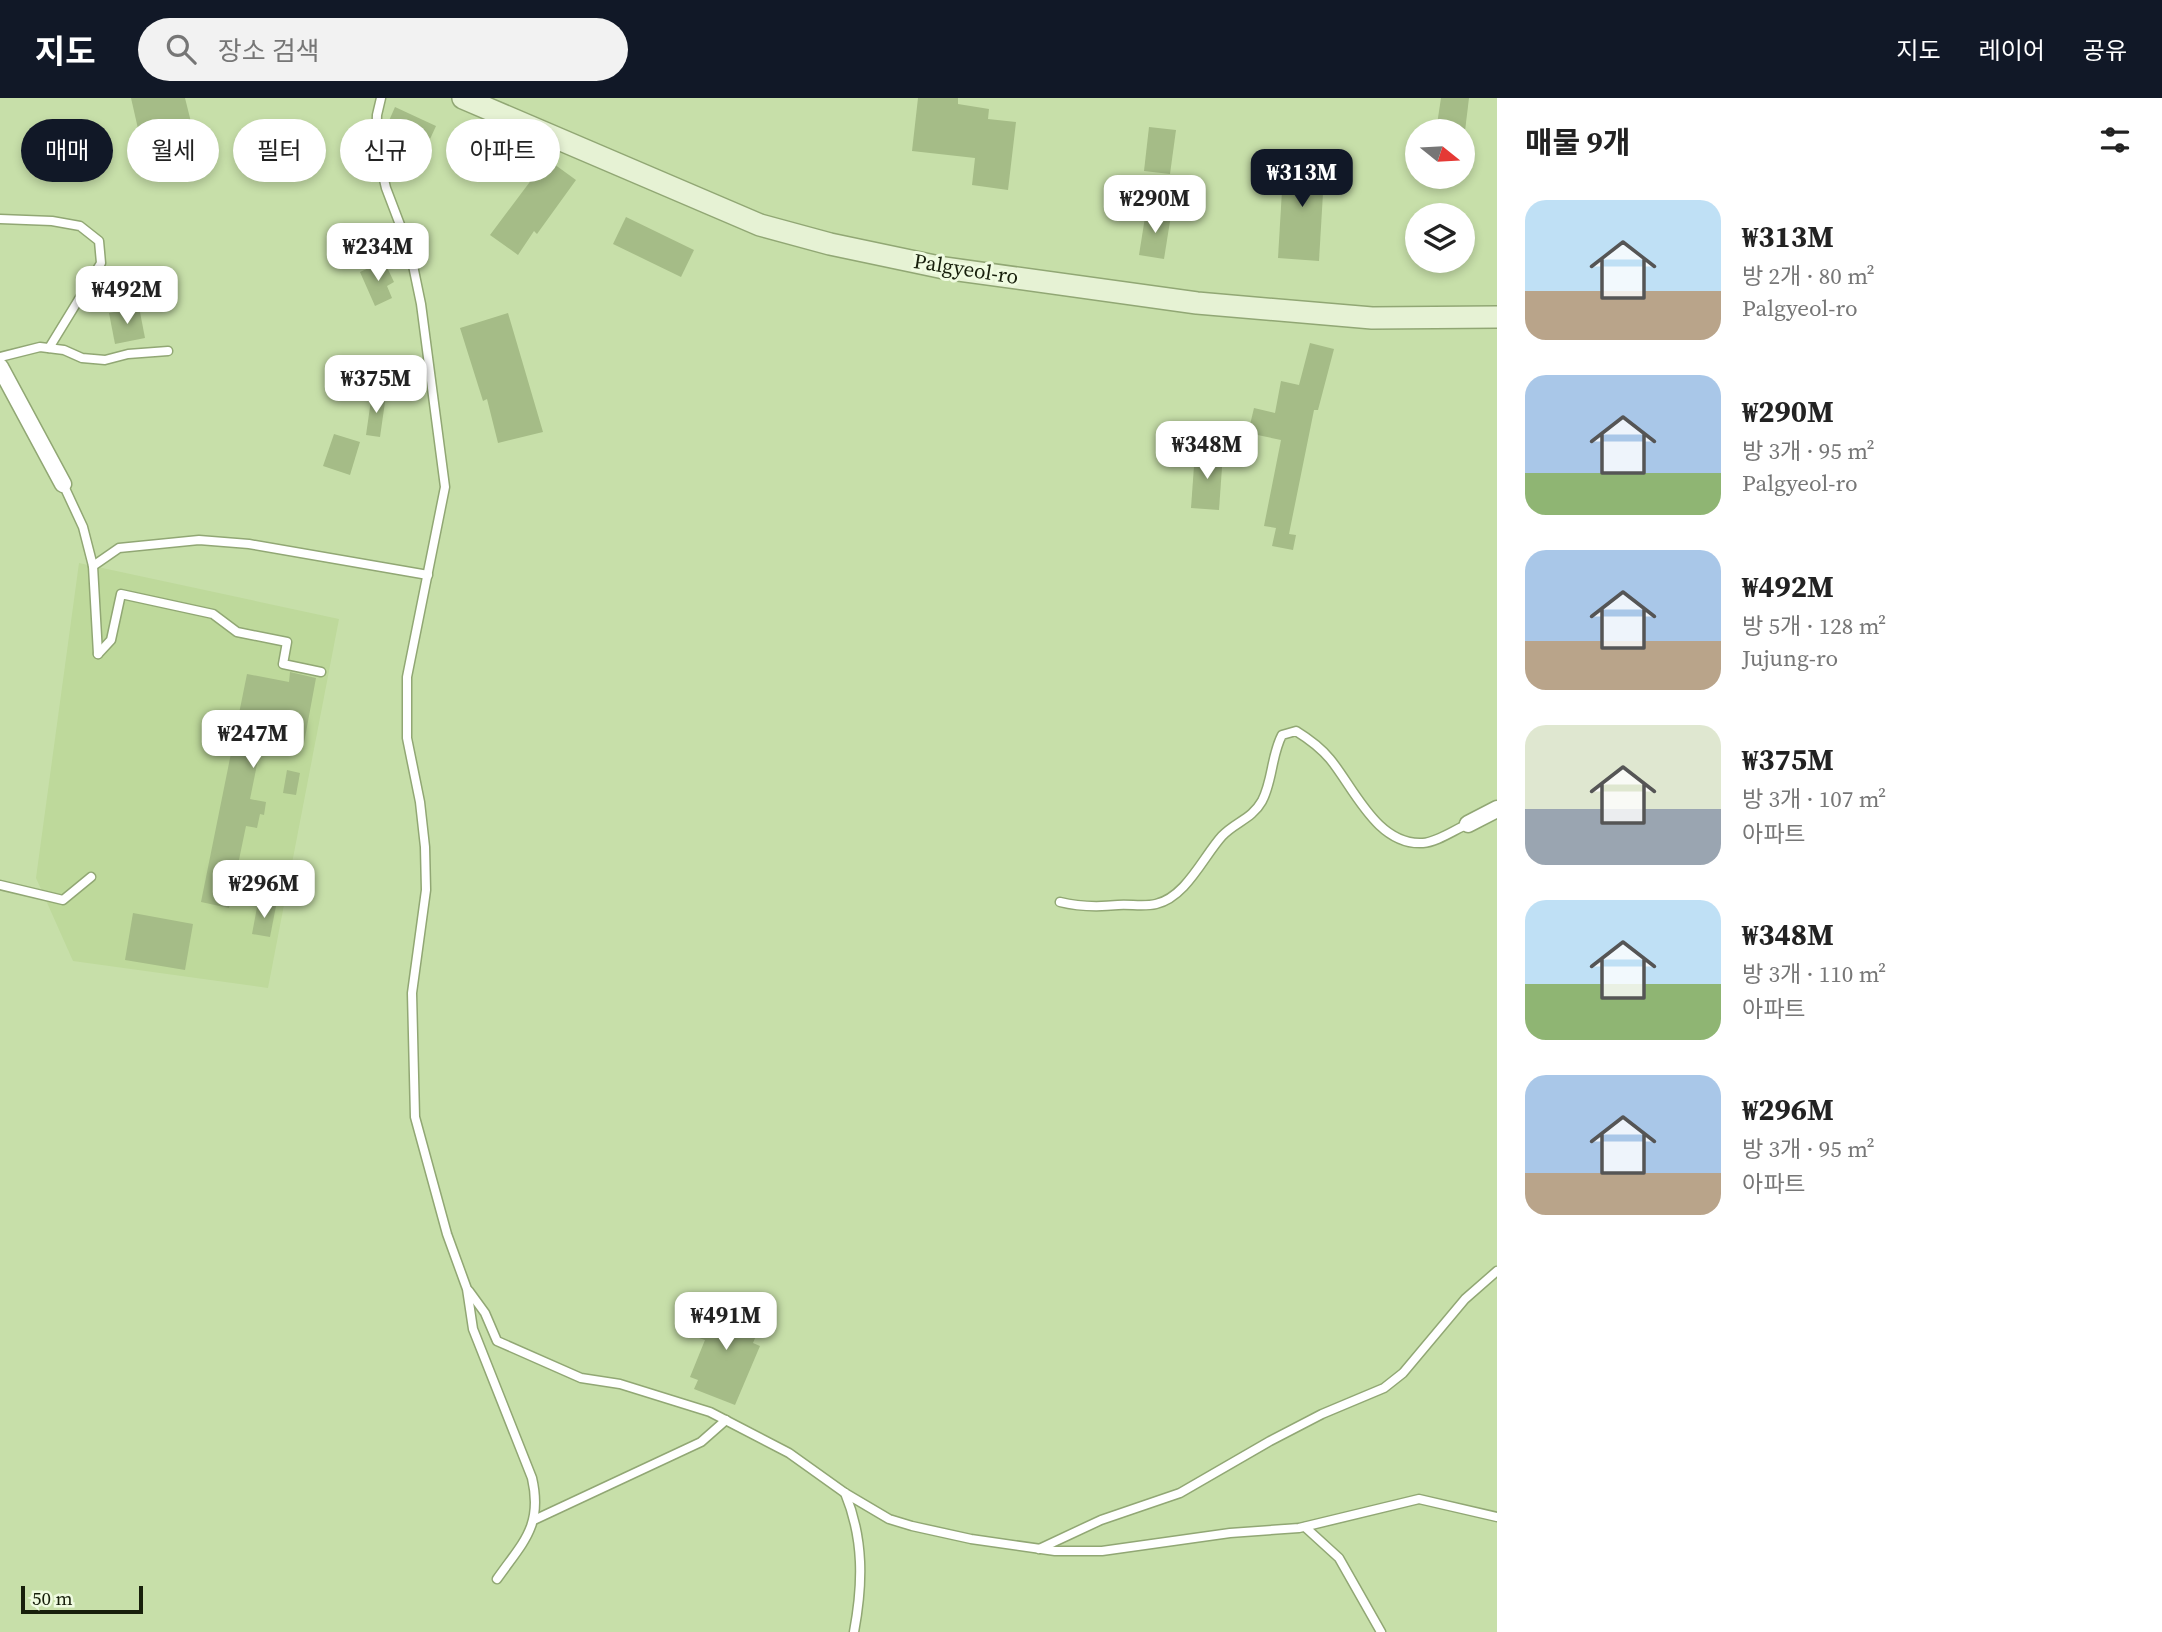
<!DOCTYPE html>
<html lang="ko">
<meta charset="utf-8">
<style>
:root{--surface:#fff;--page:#f2f2f2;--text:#222;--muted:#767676;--accent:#111827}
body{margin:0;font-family:"Source Serif 4","Noto Sans KR",serif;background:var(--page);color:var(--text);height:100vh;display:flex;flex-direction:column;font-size:26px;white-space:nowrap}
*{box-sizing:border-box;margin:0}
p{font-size:23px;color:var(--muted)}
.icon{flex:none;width:38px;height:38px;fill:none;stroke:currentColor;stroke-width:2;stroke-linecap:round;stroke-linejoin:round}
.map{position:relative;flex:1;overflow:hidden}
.sheet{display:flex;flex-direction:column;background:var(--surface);width:665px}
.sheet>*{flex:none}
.guide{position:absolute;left:21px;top:21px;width:665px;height:63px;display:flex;gap:14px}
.needle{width:46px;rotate:108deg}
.buttons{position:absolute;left:1405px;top:21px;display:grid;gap:14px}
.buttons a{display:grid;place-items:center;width:70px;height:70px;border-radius:50%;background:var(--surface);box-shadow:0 4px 10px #0003;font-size:35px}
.scale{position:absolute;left:21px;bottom:18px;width:122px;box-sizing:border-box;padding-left:7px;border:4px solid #171f0b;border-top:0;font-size:19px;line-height:24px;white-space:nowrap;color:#171f0b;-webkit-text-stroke:5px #effbe0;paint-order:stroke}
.price{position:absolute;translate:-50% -60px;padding:0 16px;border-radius:14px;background:#fff;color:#222;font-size:23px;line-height:46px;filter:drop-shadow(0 2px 4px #0008)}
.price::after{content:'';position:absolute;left:50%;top:42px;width:21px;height:16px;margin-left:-10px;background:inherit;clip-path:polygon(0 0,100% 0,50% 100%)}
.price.on{background:var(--accent);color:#fff}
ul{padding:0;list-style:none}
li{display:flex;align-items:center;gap:21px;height:175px;padding:0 28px}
li span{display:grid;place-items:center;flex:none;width:196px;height:140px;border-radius:21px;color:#555}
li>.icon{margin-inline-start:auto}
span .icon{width:84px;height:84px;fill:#fffc;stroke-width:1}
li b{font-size:30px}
h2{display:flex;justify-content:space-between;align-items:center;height:84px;padding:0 28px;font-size:30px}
.tag{padding:0 24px;border-radius:32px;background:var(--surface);box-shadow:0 4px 10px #0003;font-size:24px;line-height:63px}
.tag.on{background:var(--accent);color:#fff}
header{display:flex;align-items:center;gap:42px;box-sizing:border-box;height:98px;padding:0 35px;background:var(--accent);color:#fff}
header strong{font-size:33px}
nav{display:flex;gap:38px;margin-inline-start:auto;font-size:24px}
.search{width:490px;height:63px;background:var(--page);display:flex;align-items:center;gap:18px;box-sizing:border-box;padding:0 24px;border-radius:38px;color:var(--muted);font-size:26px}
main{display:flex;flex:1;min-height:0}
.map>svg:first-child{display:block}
.built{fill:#bed99b}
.building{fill:#a5bc87}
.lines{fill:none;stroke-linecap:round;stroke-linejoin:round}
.lane-casing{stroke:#91a774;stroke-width:11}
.street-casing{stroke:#91a774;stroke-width:19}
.secondary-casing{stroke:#91a774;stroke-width:24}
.lane{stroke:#fff;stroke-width:8}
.street{stroke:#fff;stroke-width:16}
.secondary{stroke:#e6f2d4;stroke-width:21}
.labels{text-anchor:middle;stroke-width:6;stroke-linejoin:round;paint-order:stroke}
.street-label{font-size:21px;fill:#171f0b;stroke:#effbe0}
</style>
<header>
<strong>지도</strong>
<div class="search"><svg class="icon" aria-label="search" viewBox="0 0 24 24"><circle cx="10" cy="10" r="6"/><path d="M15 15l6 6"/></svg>장소 검색</div>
<nav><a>지도</a><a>레이어</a><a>공유</a></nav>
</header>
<main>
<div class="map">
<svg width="1497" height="1534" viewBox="0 0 1497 1534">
<rect width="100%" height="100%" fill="#c7dfa9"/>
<!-- built -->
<path class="built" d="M79,465L339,521L268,890L73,863L36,780Z"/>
<!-- building -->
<g class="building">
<path d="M131,0H185L191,24L139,35Z"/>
<path d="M918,0H958V6L989,11L988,21L1016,24L1008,92L972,87L975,60L912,53Z"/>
<path d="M1441,0H1469L1465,33H1436Z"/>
<path d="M395,9L436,28L425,52L384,34Z"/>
<path d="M1149,29L1176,32L1170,76L1144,73Z"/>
<path d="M1284,59L1325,61L1319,163L1278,160Z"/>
<path d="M547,61L576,82L537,136L534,133L518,157L490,137Z"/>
<path d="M1146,113L1171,117L1164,161L1139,157Z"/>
<path d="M626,119L694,152L681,179L613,146Z"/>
<path d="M384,163L394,184L387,188L392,200L375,208L360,174Z"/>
<path d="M139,209L145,240L115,246L109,215Z"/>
<path d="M508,215L543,334L498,345L487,301L483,303L460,230Z"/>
<path d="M1310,245L1334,251L1318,312H1314L1289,436L1296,437L1293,452L1272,448L1276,430L1264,428L1281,342L1248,335L1254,310L1275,315L1281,283L1299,287Z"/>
<path d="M372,295L386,297L380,339L366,337Z"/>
<path d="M334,336L360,344L350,377L323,368Z"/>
<path d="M1195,354L1223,355L1219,412L1191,410Z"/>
<path d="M290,574L316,580L304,645L263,637L250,701L266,704L264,717L260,716L257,730L246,728L229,810L201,804L247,576L289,584Z"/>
<path d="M287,672L300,675L296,697L283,695Z"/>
<path d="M258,804L276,808L270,839L252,836Z"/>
<path d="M133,815L193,826L185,872L125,862Z"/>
<path d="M715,1201L756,1218L751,1230L758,1233L753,1245L760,1248L735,1307L694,1291L698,1282L690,1279L705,1242L699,1240Z"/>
</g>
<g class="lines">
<!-- lane casing -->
<g class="lane-casing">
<g id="lane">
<path d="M381,0L377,17L376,48L386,90L410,153L421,206L445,389L407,579V640L420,704L425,749L426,792L412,895L415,1019L447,1136L467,1191L473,1231L532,1380C543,1428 523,1444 497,1481"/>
<path d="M0,121L52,123L80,128L99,143L101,165L49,250"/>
<path d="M0,259L40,249L64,252L82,260L105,262L128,256L168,253"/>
<path d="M63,386L83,429L93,468L98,556"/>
<path d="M93,468L119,450L199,442L249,446L428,477"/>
<path d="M98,556L111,542L121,496L213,516L237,534L287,544L283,566L321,574"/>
<path d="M0,787L63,802L91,779"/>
<path d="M1060,804C1080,809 1098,809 1118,807C1130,806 1144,809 1156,806C1186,799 1203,759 1222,738C1235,724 1252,721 1262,703C1273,682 1271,658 1282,637L1296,633C1309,641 1320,649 1330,661C1354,690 1377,748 1423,745C1437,744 1454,732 1468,726"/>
<path d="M469,1193L485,1215L497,1243L581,1280L620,1286L710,1314L789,1355L845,1395L889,1421L912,1428L971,1441L1055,1453H1102L1230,1435L1299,1430L1419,1401L1497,1419"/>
<path d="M845,1395C864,1441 863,1486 854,1534"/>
<path d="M534,1422L701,1344L726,1322"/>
<path d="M1305,1429L1339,1460L1381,1534"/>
<path d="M1039,1451L1101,1422L1180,1395L1270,1343L1322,1316L1384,1290L1403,1275L1465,1201L1497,1173"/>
</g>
</g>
<!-- street casing -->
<g class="street-casing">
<g id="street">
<path d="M0,269L63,386"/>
<path d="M1468,726L1497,711"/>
</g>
</g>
<!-- secondary casing -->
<g class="secondary-casing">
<path id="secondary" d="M463,0L760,127L830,146L944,170L1197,205L1372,220L1497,219"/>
</g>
<!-- lane -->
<use href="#lane" class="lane"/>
<!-- street -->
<use href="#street" class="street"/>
<!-- secondary -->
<use href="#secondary" class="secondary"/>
</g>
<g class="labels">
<!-- street labels -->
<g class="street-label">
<text transform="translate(966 171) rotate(9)" y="7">Palgyeol-ro</text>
</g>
</g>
</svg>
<div class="buttons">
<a><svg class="needle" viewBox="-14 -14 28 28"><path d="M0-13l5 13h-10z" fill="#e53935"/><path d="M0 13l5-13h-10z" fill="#767676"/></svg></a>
<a><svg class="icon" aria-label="layers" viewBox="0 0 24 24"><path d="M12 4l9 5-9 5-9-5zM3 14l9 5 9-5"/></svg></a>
</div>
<div class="scale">50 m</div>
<b class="price on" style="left:1302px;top:111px">₩313M</b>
<b class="price" style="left:1155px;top:137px">₩290M</b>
<b class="price" style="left:378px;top:185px">₩234M</b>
<b class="price" style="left:127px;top:228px">₩492M</b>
<b class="price" style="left:376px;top:317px">₩375M</b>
<b class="price" style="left:1207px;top:383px">₩348M</b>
<b class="price" style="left:253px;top:672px">₩247M</b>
<b class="price" style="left:264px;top:822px">₩296M</b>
<b class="price" style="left:726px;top:1254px">₩491M</b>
<div class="guide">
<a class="tag on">매매</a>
<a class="tag">월세</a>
<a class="tag">필터</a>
<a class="tag">신규</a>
<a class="tag">아파트</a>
</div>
</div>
<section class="sheet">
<h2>매물 9개<svg class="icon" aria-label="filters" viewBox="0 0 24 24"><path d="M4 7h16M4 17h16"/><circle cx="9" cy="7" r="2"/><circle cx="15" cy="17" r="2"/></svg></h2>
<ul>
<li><span style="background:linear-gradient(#bfe0f5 65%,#b9a48a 0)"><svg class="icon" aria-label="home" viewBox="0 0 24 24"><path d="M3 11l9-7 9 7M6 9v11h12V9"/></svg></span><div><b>₩313M</b><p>방 2개 · 80 m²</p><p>Palgyeol-ro</p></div></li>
<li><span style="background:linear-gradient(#a9c7e8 70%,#8fb573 0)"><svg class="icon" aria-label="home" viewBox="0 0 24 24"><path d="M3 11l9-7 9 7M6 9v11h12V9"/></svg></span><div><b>₩290M</b><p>방 3개 · 95 m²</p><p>Palgyeol-ro</p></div></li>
<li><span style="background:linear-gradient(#a9c7e8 65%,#b9a48a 0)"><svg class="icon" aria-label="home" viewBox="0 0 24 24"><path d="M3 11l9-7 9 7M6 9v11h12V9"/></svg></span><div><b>₩492M</b><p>방 5개 · 128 m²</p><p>Jujung-ro</p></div></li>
<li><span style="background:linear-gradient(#dfe7d0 60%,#9aa5b1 0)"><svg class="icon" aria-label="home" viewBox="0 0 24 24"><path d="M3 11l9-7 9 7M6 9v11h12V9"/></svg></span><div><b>₩375M</b><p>방 3개 · 107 m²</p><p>아파트</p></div></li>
<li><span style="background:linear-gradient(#bfe0f5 60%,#8fb573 0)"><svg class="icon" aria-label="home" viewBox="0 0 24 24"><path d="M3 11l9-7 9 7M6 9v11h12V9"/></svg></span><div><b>₩348M</b><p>방 3개 · 110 m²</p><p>아파트</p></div></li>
<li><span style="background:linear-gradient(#a9c7e8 70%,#b9a48a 0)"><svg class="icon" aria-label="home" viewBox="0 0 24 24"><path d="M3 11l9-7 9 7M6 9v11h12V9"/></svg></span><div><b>₩296M</b><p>방 3개 · 95 m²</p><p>아파트</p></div></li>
</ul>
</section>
</main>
